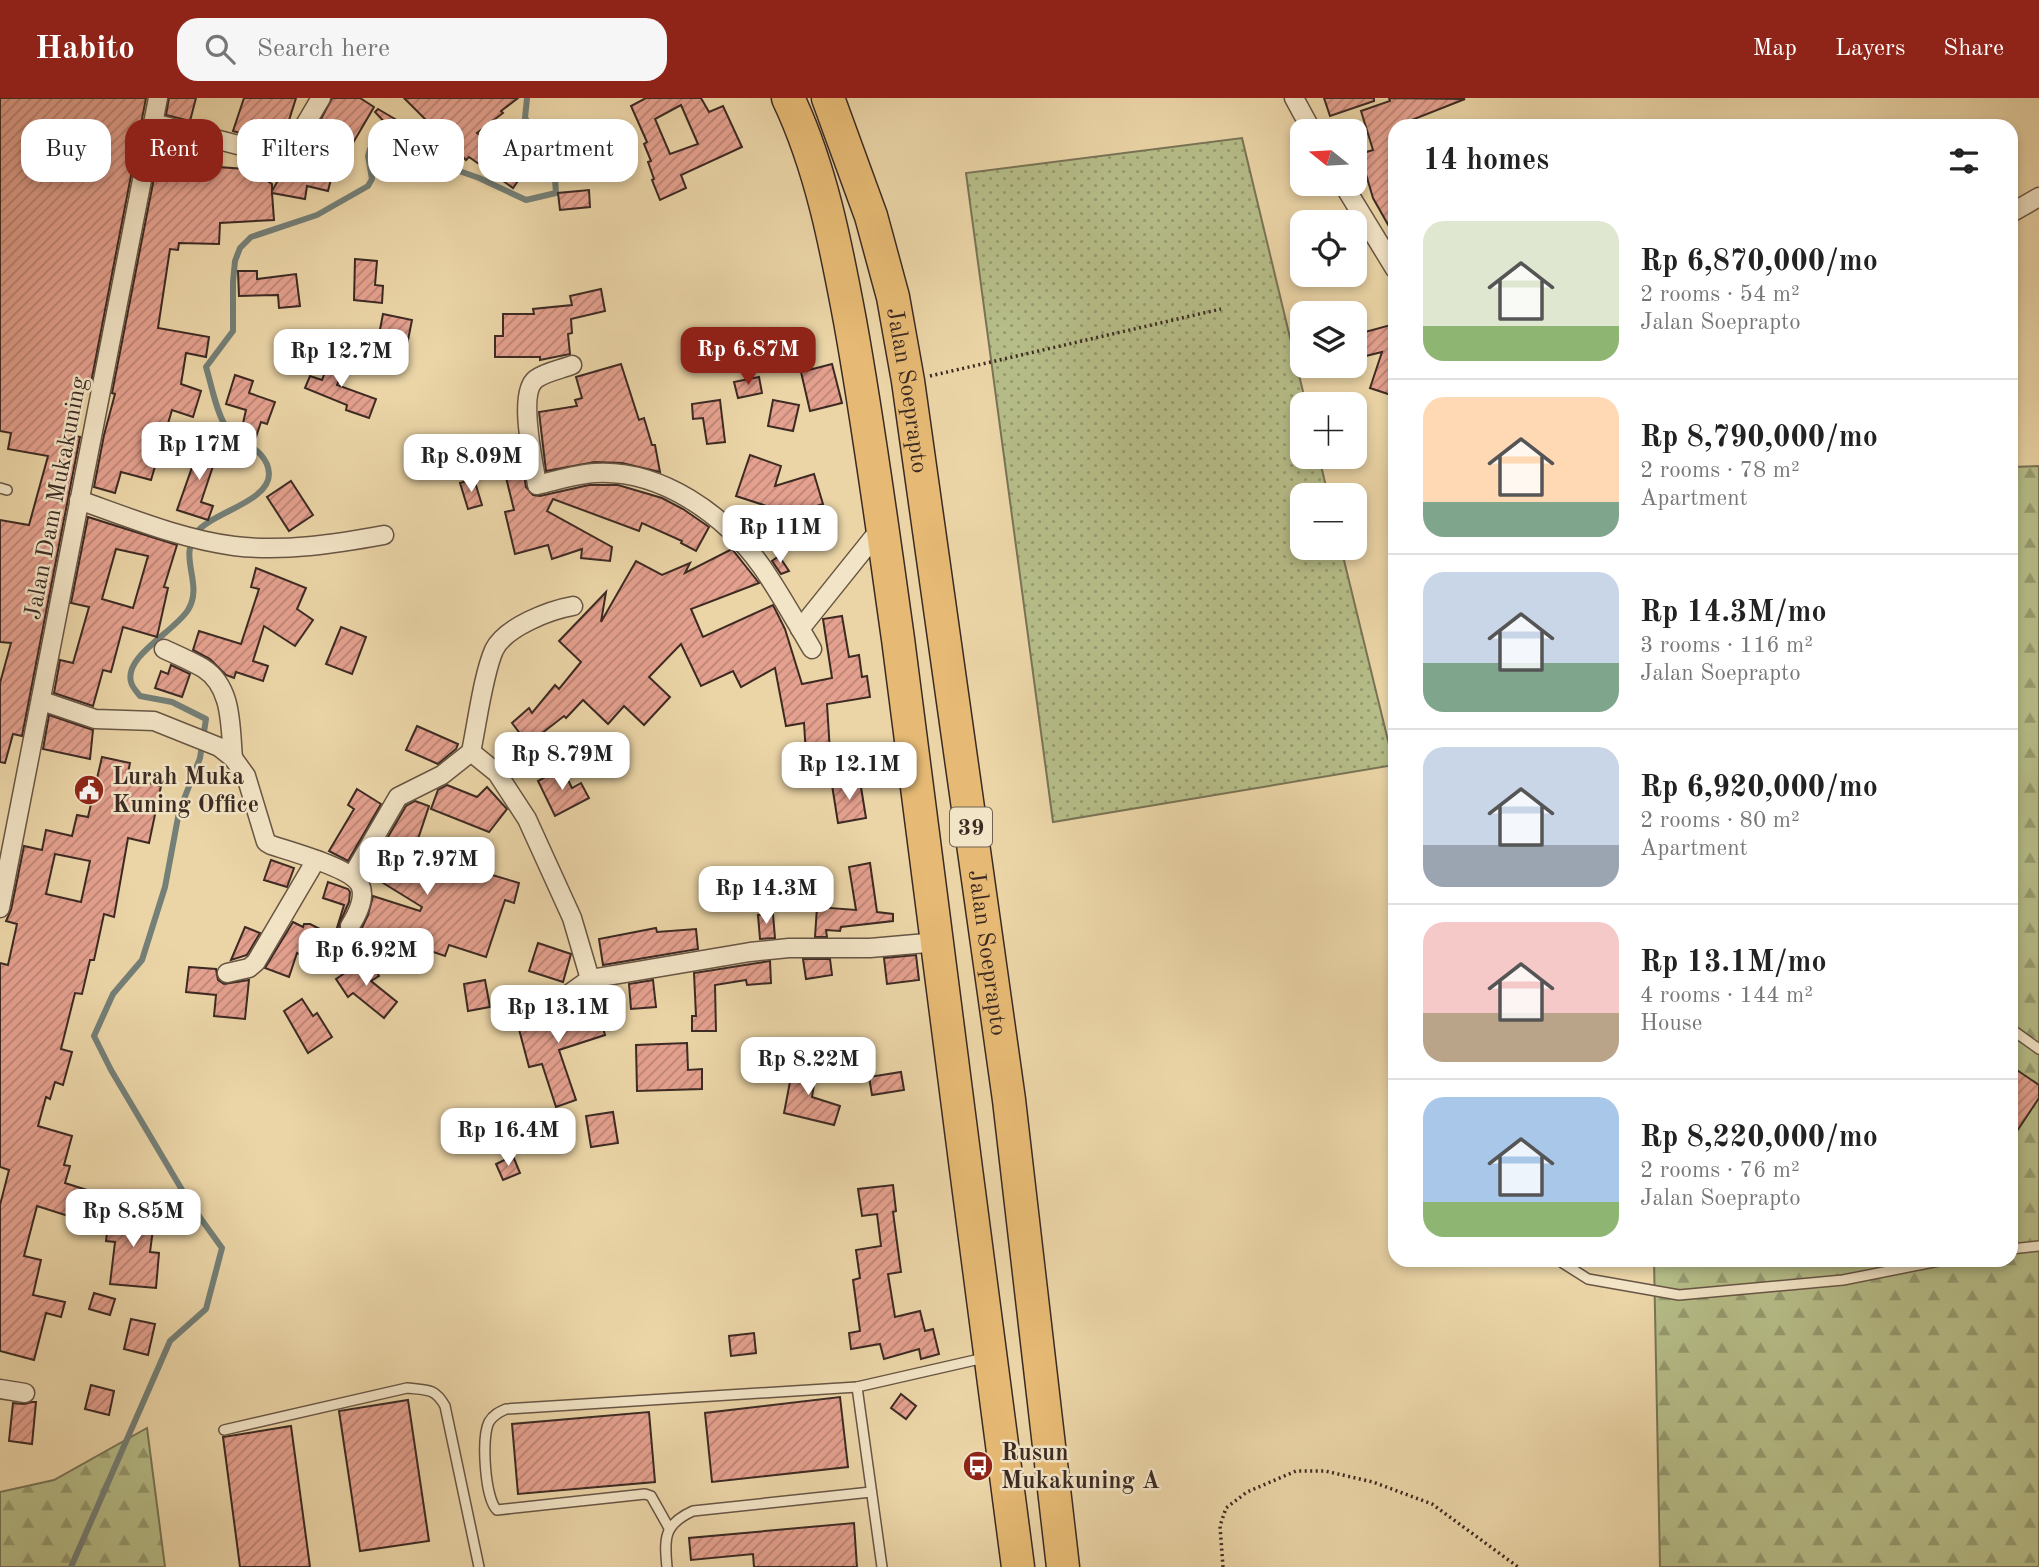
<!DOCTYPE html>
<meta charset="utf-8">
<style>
:root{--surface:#fff;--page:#f6f6f6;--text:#222;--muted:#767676;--line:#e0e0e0;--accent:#8f2418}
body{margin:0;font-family:"Old Standard TT",serif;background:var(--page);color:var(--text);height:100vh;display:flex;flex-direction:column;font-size:26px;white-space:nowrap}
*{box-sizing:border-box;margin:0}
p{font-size:23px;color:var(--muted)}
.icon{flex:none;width:38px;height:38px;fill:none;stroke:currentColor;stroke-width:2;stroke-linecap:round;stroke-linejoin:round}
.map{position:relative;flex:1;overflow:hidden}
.sheet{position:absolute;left:1388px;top:21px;width:630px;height:1148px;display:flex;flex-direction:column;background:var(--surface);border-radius:21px;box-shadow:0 4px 10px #0003}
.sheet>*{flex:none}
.top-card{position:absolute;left:21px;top:21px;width:665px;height:63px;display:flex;gap:14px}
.needle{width:46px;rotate:288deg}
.fabs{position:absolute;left:1290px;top:21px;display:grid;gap:14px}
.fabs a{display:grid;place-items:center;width:77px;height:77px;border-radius:14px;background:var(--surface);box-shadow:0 4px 10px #0003;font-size:35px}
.price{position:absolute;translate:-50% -60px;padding:0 16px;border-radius:14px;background:#fff;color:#222;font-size:23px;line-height:46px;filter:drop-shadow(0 2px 4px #0008)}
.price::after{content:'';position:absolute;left:50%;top:42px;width:21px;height:16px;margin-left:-10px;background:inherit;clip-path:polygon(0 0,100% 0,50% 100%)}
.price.current{background:var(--accent);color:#fff}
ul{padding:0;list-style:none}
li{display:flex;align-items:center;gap:21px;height:175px;padding:0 35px}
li+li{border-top:2px solid var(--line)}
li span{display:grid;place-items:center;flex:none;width:196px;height:140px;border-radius:21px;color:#555}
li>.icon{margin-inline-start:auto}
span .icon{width:84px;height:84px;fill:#fffc;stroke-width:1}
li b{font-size:30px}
h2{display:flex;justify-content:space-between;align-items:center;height:84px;padding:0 35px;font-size:30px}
.pill{padding:0 24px;border-radius:21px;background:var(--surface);box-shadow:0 4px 10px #0003;font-size:24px;line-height:63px}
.pill.current{background:var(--accent);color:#fff}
header{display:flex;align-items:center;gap:42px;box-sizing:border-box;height:98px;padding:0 35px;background:var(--accent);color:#fff}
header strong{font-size:33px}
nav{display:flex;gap:38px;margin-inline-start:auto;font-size:24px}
.search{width:490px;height:63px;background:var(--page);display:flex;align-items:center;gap:18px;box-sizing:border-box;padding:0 24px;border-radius:21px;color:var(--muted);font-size:26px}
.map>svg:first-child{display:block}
.green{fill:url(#green-dots);stroke:#797456;stroke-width:2}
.forest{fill:url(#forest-firs);stroke:#797456;stroke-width:2}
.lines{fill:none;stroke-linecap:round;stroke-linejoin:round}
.stream{stroke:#747f77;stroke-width:6}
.building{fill:url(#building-hatch);stroke:#3c2a23;stroke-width:2;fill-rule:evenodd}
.lane-casing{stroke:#685544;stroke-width:12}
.street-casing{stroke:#685544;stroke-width:21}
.highway-casing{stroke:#3c2a23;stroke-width:35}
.path{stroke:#3c2a23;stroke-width:3.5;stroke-dasharray:2 3.5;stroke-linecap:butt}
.lane{stroke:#f2e4c6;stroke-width:9}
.street{stroke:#f2e4c6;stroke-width:18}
.highway{stroke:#e6ba74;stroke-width:32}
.labels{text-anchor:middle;stroke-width:5;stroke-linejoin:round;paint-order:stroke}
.shield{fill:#f2e4c6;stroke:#736254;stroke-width:2}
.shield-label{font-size:23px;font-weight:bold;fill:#3c2a23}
.street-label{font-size:24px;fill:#3c2a23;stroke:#f2e4c6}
.poi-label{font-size:24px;font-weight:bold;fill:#3c2a23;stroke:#f2e4c6;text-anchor:start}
</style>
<header>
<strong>Habito</strong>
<div class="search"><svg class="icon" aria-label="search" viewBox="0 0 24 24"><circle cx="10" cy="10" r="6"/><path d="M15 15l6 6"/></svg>Search here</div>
<nav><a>Map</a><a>Layers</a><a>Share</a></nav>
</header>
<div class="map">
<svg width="2039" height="1469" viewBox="0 0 2039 1469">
<defs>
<pattern id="green-dots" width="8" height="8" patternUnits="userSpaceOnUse" patternTransform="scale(1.75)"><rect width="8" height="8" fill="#b6bd88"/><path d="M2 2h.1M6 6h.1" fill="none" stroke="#959a6f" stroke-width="1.8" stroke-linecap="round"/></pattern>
<pattern id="forest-firs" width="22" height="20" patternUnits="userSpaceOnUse" patternTransform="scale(1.75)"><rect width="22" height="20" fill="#b6bd88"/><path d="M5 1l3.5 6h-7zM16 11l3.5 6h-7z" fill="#959a6f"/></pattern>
<pattern id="building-hatch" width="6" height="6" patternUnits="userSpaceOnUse" patternTransform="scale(1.75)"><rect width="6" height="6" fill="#e5a18f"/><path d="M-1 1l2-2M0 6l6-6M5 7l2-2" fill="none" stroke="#bb8374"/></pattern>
</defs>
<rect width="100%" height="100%" fill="#ebd5a7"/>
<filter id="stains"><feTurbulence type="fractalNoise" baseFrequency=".00286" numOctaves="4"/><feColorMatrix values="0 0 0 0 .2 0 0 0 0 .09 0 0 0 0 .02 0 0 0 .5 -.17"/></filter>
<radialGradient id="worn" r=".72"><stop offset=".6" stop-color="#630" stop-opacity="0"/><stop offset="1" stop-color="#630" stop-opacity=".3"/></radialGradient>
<!-- green -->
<path class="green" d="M1242,40L1306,306H1302V359H1319L1328,397H1302V450H1341L1394,667L1053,724L966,75Z"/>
<!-- forest -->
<g class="forest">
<path d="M2039,368V1469H1660L1654,1162H2011V369Z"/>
<path d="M147,1330L165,1469H0V1394L54,1382Z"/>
</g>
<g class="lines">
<!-- stream -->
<path class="stream" d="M71,1469L170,1243L206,1211L222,1150L191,1107L111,972L94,938L113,896L142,862L165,789L179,714L200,660L206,621L172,604L140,598C137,594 132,589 131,584C124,558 174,534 188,512C204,486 178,461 196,435C212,414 269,404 269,376C268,352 241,345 227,330C217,318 211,285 206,269L233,233V184L235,163L240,150L251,139L317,117L368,88L372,81L368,58L370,51L376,46L384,44L392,46L413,61L448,69L479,80L526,102L556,95L554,67L542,43L525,20L527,0"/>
</g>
<!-- building -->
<g class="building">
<path d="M0,0H146L90,290L85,289L72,337L80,339L22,638L13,636L5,665L0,664V585L11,545L0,544V422L29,427L48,358L8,351L11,335L0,333Z"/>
<path d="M169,0H196L190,23L166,17Z"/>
<path d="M244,0H296L285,35L272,44L233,33Z"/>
<path d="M332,0H360L374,9L350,50L346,47L336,79L332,77L328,93L307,88L305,101L272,95L274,122L220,125L219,146L179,145L178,152L170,151L158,230L209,239L206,259L186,255L181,286L201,293L193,319L172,312L151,382L121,374L115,395L94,389L104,337L115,296L112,295L162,39L209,51L205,68L261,72L262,65L274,67L269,84L272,86V93L288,65L311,70L316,52L321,53L334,29L321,21Z"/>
<path d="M404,0H518L501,13L503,15L477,35L527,70L513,90L469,59L466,62Z"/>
<path d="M646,0H701L709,14L723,8L742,49L681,77L686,90L660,102L652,82L654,81L648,64L651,63L644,46L647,44L631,8ZM681,7L698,46L670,56L655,21Z"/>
<path d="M1324,0H1374V3L1330,18Z"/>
<path d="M1389,0L1465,1L1409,23L1411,28H1395V139L1373,100L1360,56L1373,52L1361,13L1390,3Z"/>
<path d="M378,11L434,44L418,60L375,14Z"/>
<path d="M589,92L590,109L560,112L558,95Z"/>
<path d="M355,161L377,163L375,187L383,188L382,205L354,202Z"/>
<path d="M238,173H257V181L296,176L300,208L279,210L278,197L239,198Z"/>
<path d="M601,191L605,213L571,221L572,235L568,236L570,256L540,262V259H495V238H503V216H534L533,211L572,207L570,198Z"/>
<path d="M383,216L412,222L405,257L376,252Z"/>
<path d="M1392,225H1395V287L1391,297L1370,290L1382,254L1354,261V237L1391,227Z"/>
<path d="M332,256L347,263L337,287L376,301L369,320L346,312L347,307L305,290L310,278L322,282Z"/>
<path d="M621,266L639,322L644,320L652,347H655L660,374L622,365L595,364L546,373L539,314L577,308L575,302L582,300L576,279Z"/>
<path d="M832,266L842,305L810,313L801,274Z"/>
<path d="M235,277L253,283L249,295L275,304L267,326L261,324L256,339L241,334L246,312L226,306Z"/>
<path d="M759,279L762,295L738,300L734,284Z"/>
<path d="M720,302L725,344L707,346L703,320L693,321L692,306Z"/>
<path d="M773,302L799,307L793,333L768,328Z"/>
<path d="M202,341L214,345L218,353L201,404L213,408L208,422L177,412Z"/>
<path d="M520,354L526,389L533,397L540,398L589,387H618L662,400L683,411L709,429L696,453L681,445L682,443L642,425L639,433L553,401L547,413L612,449L610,463L581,460L582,451L552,461L548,447L515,456L505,414L514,412L501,359Z"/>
<path d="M750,357L781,368L775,388L814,376L823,406L791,416L736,398Z"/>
<path d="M474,381L482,407L468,411L460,385Z"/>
<path d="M291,383L313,417L289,433L267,399Z"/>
<path d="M88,419L177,447L164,489L168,490L157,539L123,529L111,574L103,572L93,608L54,595L60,562L73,565L89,509L71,505ZM116,451L148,458L133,510L102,501Z"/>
<path d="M732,451L759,485L691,511L703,539L773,507L785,531L802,586L832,580L823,521L842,518L849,559L859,557L862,579L867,578L870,599L827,606L831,670L807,672L804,625L786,628L775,570L741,589L733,573L701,588L681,546L649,579L670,599L644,627L624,608L608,626L583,602L566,620L564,618L528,646L512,625L529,610L532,615L555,587L559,591L581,564L559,543L606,494L601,524L636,463L662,477L690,465L685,475Z"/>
<path d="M779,458L789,473L781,476L772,463Z"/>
<path d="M256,470L306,490L297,511L313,522L295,548L264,528L253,563L268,568L263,583L236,574L234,580L226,577L210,561L193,552L199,533L241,546L259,491L251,489Z"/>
<path d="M341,529L366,539L352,576L326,566Z"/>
<path d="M171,567L190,576L182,599L155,590L161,573L168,576Z"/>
<path d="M49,617L93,632L90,661L43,651Z"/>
<path d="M417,628L458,646L456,651L438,666L406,652Z"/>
<path d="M102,659L130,665L127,680L161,688L149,745L128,740L114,819L104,816L94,862H90L82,896L75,895L61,951L72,954L63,987L55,984L50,1001L46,999L38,1028L72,1038L64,1067L70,1068L65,1085L90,1093L81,1122L37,1108L24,1158L41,1162L33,1197L65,1204L61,1219L46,1215L34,1262L0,1253V1107L9,1072L0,1069V865L8,867L17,826L6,823L11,812L24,748L42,752L46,732L72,738L77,717L88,719ZM55,756L90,763L81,804L46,796Z"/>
<path d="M562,670L572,690L581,685L589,700L555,718L538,683Z"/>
<path d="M860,683L866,720L838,725L832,687Z"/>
<path d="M447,687L477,699L487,689L507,711L489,734L431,711L438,692Z"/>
<path d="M357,691L381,706L348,763L329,753L354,711L348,707Z"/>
<path d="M415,703L429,708L416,747L471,745L472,775L482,774L519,785L514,805L505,802L486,859L449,847L445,858L422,850L420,860L360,849L365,857L332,846L344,807L323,800L328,784L348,791L350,794L349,804L339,827L340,834L345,838H355L360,834L368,817L373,798L420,813L422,809L367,775L406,708Z"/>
<path d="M271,762L294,770L287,789L264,782Z"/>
<path d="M870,765L877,814L893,816V823L841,829L840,833L826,832L827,839H815L817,809L856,812L849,769Z"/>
<path d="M773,816L775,840L760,841L758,817Z"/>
<path d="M293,824L303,829L304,826H310L320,831L306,860L297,855L289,879L265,870Z"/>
<path d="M245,829L260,835L247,857L231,862Z"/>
<path d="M656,830L657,834L696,831L698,851L603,867L599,841Z"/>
<path d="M538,845L571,856L563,884L529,873Z"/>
<path d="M916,857L919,882L887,886L884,860Z"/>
<path d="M367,860L379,878L371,883L397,904L384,920L353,895L348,899L336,881Z"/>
<path d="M803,861H830L832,877L806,881Z"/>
<path d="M770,863L771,885L747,887L746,882L715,887L716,933H692V918H696L694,875Z"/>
<path d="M189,869L216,871L218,882L224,886L249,882L245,921L214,918L216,897L186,894Z"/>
<path d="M485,882L490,909L468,913L464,886Z"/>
<path d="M653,882L656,909L631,911L629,886Z"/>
<path d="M302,901L313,918L317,915L332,939L308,955L284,913Z"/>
<path d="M597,908L605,937L559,952L576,1002L556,1009L542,966L529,969L516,920L542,913L546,923Z"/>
<path d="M687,945L688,972L702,971V991L637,993L636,947Z"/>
<path d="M794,963L817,968L812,999L840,1008L834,1027L784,1015Z"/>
<path d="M2011,968L2039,987V1000L2011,1042Z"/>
<path d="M901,974L904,992L872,997L869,979Z"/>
<path d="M613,1014L618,1045L591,1049L586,1018Z"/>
<path d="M513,1058L520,1075L503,1082L496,1066Z"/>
<path d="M893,1087L896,1113L893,1114L901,1174L888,1176L895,1219L920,1213L925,1233L933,1231L939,1256L921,1261L919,1251L884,1261L880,1246L851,1251L849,1235L860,1233L853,1182L860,1180L856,1152L881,1148L877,1116L862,1118L858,1091Z"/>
<path d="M110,1112L155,1116L150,1154L159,1155L156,1190L110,1186L115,1144L106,1143Z"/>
<path d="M94,1195L115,1201L110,1217L89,1211Z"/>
<path d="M131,1221L155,1226L148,1257L124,1251Z"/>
<path d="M754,1235L756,1255L731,1258L729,1238Z"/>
<path d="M91,1287L114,1293L109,1317L85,1311Z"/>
<path d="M901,1296L916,1308L906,1321L891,1310Z"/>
<path d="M840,1299L848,1369L712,1384L705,1315Z"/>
<path d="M408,1302L429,1443L360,1453L339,1313Z"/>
<path d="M32,1304H36L32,1346L9,1343L13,1305L24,1306Z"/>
<path d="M649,1314L655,1384L518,1396L512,1326Z"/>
<path d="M291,1328L310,1469H240L223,1339Z"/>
<path d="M854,1425L857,1469H754L753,1456L691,1462L689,1440Z"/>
</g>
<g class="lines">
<!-- lane casing -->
<g class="lane-casing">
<g id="lane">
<path d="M0,390L7,392"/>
<path d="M2011,931L2039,951"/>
<path d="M2011,1151L2039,1148"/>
<path d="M1558,1162L1588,1181L1679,1197L1843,1182L1944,1162"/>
<path d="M857,1289L882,1469"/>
<path d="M224,1332L407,1290C427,1292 435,1290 445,1308L479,1469"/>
<path d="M669,1430L651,1398L645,1396L497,1412C485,1401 481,1340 489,1324C493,1317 499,1314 506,1311L857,1289L984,1260"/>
<path d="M667,1469C664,1440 664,1426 693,1413L871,1394"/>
</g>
</g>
<!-- street casing -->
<g class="street-casing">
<g id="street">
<path d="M1294,0L1312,33"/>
<path d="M153,25L273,56C297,49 308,20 321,0"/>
<path d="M1343,86L1395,171"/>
<path d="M2011,115L2039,99"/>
<path d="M572,267C562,271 545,274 536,281C517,295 534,365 537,387C555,383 576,376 595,375C661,371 725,417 762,469C780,495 796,524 812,551"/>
<path d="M79,402C130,420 181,441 234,448C284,454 335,446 384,437"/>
<path d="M800,531L873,440L883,433"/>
<path d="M164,551C177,557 191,563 203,570C233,589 230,629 233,660"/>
<path d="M42,603L95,621L154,623L219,649L233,660L246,678L266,744L271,747C289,753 352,770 360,787C366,799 357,817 350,828"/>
<path d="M471,654L497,675L527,721L572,820L590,881"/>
<path d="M352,778L398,699L442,677L471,654C477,626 483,577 494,552C505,529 550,512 573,508"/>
<path d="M0,810L158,0"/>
<path d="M227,875L249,870L256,864L316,762"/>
<path d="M552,908L590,881L750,854L789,850H870L938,844"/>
<path d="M0,1291L25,1295"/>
</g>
</g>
<!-- highway casing -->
<g class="highway-casing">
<g id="highway">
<path d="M788,0C821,69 836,148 850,223C869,328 883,435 898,541C939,850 976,1160 1018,1469"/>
<path id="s1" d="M828,0L871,118L893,199L908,283L1009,1002L1063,1469"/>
</g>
</g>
<!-- path -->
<g class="path">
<path d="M930,278L1221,211"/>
<path d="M1223,1469L1220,1428L1226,1410L1247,1394L1296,1373H1325L1373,1384L1432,1406L1518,1469"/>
</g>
<!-- lane -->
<use href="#lane" class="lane"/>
<!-- street -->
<use href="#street" class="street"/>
<!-- highway -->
<use href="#highway" class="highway"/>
</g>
<!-- icons -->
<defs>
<g id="civic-disc" transform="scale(1.575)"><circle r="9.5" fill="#8f2418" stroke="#f2e4c6"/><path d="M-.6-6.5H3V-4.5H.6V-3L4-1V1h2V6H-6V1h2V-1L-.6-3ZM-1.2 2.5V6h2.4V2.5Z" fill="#fff"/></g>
<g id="bus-disc" transform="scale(1.575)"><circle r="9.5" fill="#8f2418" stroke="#f2e4c6"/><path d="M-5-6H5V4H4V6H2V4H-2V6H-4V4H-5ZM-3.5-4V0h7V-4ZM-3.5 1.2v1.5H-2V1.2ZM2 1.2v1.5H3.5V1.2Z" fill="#fff"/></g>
</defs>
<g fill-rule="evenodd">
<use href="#civic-disc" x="89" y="692"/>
<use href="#bus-disc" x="978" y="1368"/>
</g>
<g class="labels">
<!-- shield labels -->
<rect class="shield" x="950" y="709.5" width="42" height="39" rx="5"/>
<g class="shield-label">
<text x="971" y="737">39</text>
</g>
<!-- street labels -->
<g class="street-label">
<text dy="8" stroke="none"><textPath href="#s1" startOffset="304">Jalan Soeprapto</textPath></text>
<text transform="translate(55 400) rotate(-79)" y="8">Jalan Dam Mukakuning</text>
<text dy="8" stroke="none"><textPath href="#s1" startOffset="872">Jalan Soeprapto</textPath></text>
</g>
<!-- poi labels -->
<g class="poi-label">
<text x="112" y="686">Lurah Muka<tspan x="112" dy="28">Kuning Office</tspan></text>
<text x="1001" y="1362">Rusun<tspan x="1001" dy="28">Mukakuning A</tspan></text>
</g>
</g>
<rect width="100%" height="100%" filter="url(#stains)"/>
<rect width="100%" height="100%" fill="url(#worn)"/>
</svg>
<div class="fabs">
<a><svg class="needle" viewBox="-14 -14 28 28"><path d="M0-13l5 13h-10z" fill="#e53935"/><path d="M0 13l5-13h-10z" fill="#767676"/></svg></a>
<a><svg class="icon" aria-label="locate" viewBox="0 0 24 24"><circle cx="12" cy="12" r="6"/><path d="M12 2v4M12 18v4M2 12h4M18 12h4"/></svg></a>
<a><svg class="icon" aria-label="layers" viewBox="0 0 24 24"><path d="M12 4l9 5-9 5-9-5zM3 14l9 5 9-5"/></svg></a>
<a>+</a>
<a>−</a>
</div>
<b class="price current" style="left:748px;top:289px">Rp 6.87M</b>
<b class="price" style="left:341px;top:291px">Rp 12.7M</b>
<b class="price" style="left:199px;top:384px">Rp 17M</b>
<b class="price" style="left:471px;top:396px">Rp 8.09M</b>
<b class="price" style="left:780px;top:467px">Rp 11M</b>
<b class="price" style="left:562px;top:694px">Rp 8.79M</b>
<b class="price" style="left:849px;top:704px">Rp 12.1M</b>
<b class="price" style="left:427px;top:799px">Rp 7.97M</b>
<b class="price" style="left:766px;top:828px">Rp 14.3M</b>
<b class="price" style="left:366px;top:890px">Rp 6.92M</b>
<b class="price" style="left:558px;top:947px">Rp 13.1M</b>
<b class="price" style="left:808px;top:999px">Rp 8.22M</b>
<b class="price" style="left:508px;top:1070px">Rp 16.4M</b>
<b class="price" style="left:133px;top:1151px">Rp 8.85M</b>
<div class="top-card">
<a class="pill">Buy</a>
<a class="pill current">Rent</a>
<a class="pill">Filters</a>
<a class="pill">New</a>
<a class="pill">Apartment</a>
</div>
<section class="sheet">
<h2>14 homes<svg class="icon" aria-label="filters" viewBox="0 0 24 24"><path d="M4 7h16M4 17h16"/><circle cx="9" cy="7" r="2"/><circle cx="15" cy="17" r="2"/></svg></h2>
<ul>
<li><span style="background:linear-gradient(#dfe7d0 75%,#8fb573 0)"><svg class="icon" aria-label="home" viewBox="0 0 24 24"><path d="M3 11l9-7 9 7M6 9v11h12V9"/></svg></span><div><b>Rp 6,870,000/mo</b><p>2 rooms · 54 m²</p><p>Jalan Soeprapto</p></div></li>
<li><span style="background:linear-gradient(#ffd9b3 75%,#7fa58c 0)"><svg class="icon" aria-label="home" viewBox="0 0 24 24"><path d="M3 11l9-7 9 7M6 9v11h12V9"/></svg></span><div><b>Rp 8,790,000/mo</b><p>2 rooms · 78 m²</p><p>Apartment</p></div></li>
<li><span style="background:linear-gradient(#c9d6e8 65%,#7fa58c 0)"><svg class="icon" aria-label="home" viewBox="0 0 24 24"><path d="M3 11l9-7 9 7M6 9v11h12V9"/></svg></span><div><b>Rp 14.3M/mo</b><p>3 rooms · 116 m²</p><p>Jalan Soeprapto</p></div></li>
<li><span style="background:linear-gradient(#c9d6e8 70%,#9aa5b1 0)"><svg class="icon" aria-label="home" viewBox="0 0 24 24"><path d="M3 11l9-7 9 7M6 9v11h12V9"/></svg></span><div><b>Rp 6,920,000/mo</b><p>2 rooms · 80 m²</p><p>Apartment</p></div></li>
<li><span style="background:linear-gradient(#f6c9c9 65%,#b9a48a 0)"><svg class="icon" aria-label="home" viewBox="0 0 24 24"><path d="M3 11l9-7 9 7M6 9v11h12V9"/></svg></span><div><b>Rp 13.1M/mo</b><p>4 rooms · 144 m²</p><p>House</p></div></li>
<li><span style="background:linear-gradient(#a9c7e8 75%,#8fb573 0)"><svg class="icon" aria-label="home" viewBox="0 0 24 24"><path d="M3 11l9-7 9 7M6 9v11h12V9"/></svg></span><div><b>Rp 8,220,000/mo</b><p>2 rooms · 76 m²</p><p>Jalan Soeprapto</p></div></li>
</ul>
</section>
</div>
